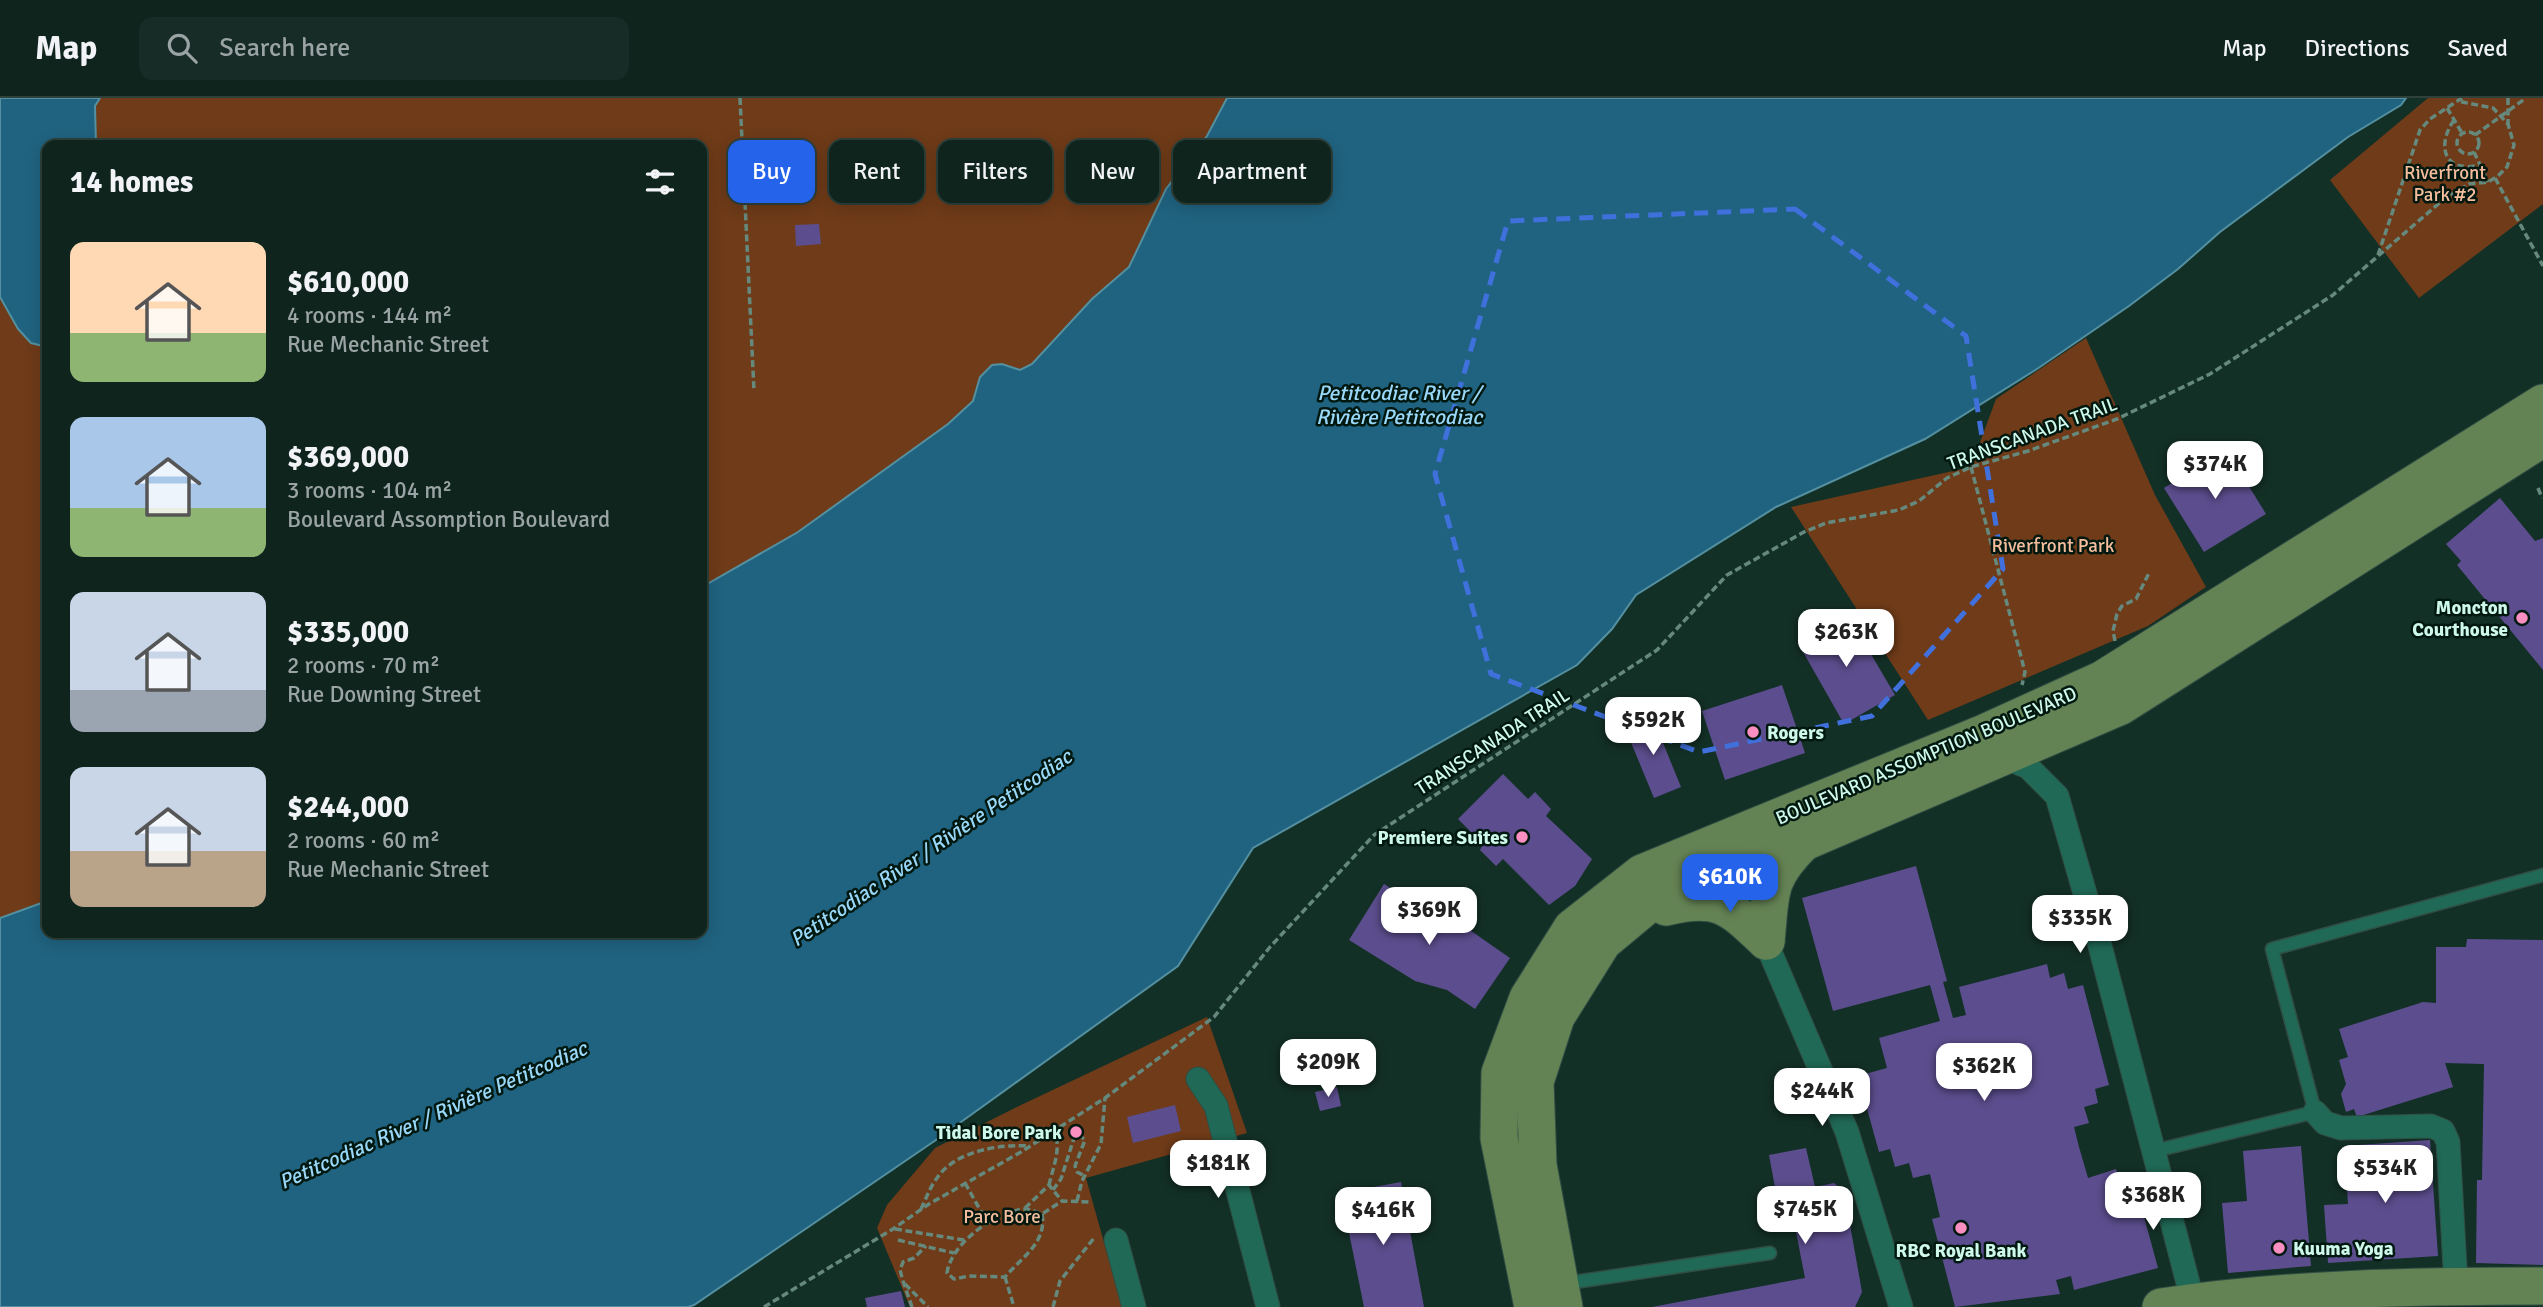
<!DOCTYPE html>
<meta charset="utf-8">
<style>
:root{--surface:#0e241d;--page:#172c26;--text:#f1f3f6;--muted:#9ba4a4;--line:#2e413b;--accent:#2563eb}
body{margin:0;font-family:Signika,sans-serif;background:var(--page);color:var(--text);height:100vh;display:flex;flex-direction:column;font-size:26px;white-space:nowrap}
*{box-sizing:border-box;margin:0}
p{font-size:23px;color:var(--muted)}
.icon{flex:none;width:38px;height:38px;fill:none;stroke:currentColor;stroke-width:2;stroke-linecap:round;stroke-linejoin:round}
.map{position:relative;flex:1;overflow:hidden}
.panel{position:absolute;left:42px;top:42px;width:665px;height:798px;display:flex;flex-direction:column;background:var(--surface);border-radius:14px;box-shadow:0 4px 18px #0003,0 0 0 2px var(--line)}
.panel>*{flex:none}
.banner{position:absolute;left:728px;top:42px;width:665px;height:63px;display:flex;gap:14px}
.price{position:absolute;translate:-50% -60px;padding:0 16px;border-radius:14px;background:#fff;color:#222;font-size:23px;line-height:46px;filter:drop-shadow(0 2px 4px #0008)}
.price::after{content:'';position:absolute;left:50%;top:42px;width:21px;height:16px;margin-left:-10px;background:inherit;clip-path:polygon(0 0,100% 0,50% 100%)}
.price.current{background:var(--accent);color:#fff}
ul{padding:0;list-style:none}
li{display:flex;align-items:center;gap:21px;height:175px;padding:0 28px}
li span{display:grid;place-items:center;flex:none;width:196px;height:140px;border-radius:14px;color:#555}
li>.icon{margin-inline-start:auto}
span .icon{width:84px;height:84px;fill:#fffc;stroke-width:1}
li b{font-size:30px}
h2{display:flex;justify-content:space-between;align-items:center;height:84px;padding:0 28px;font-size:30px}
.pill{padding:0 24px;border-radius:14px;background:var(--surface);box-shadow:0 4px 18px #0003,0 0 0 2px var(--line);font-size:24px;line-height:63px}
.pill.current{background:var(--accent);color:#fff}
header{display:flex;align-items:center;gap:42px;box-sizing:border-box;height:98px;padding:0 35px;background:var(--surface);border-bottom:2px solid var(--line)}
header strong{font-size:33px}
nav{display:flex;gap:38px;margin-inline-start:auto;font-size:24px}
.search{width:490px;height:63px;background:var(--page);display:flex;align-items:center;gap:18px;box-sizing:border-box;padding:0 24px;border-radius:14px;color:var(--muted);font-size:26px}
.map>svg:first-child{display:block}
.green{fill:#6f3b18}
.water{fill:#206380;stroke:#5490a0;stroke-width:2}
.building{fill:#5c4e8e}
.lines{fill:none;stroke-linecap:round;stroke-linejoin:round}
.lane-casing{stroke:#314e44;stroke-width:15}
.street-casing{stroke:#314e44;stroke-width:25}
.primary-casing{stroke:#314e44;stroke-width:39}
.path{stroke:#66897d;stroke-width:3.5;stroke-dasharray:7 3.5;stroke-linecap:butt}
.lane{stroke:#206956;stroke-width:12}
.street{stroke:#206956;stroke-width:23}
.primary{stroke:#648354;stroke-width:37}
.marked{fill:none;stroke:#4070dc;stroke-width:5;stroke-dasharray:14 9;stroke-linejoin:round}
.poi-dot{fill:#fc8fc1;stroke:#001810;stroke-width:2.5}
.labels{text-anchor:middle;stroke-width:5;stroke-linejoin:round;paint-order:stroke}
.park-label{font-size:19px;fill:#f5bd9c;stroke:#001810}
.street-label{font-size:19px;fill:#cef9ea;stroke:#001810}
.poi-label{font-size:19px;font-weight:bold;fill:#cef9ea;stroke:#001810;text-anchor:end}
.water-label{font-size:21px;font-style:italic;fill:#99d8f9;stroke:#001810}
</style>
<header>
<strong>Map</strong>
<div class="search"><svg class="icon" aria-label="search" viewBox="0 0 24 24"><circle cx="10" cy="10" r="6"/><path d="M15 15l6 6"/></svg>Search here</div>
<nav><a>Map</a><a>Directions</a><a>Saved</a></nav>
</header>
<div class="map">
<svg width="2543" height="1209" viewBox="0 0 2543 1209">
<rect width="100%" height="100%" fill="#133027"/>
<!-- green -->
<g class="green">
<path d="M100,0H1227L1207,38L1166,91L1129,169L1092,201L1032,266L1020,272L1011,270L976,290L973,303L948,326L798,434L702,489V47H96L95,8Z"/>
<path d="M2428,0H2543V106L2419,200L2330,82Z"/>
<path d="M0,200L45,249H47V803L0,820Z"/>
<path d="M2086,240L2155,397L2206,489L2148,528L1928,622L1791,409L1971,369L1996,301Z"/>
<path d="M1207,919L1247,1035L1086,1080L1122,1209H910L877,1130L887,1107L935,1050L1021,1007Z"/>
</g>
<!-- water -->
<g class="water">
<path d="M0,0H100L95,8L96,47H47V249L31,245L18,231L0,199Z"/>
<path d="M1227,0H2406L2401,7L2348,39L2220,134L2178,171L2129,208L2037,271L1925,341L1776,409L1636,497L1612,531L1577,567L1253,750L1178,868L936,1042L694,1207L688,1209H0V820L47,803V835H702V489L798,434L948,326L973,303L980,279L992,267L1002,266L1020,272L1032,266L1092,201L1129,169L1166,91L1207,38Z"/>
</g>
<!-- building -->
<g class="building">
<path d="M819,126L821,146L796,148L795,127Z"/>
<path d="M2226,351L2266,416L2204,454L2164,390Z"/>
<path d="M2500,400L2535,443L2543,440V572L2457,467L2461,463L2446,446Z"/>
<path d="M1848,517L1895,597L1844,626L1798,545Z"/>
<path d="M1782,587L1805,655L1725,682L1702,613Z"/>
<path d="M1652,618L1681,689L1654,700L1625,630Z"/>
<path d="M1503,676L1528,701L1535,694L1551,711L1546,718L1592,761L1575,788L1549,807L1503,761L1496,768L1480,752L1483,746L1458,721Z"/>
<path d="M1916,768L1947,883L1943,884L1953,920L1966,917L1959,889L2047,866L2050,880L2064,875L2068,891L2083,887L2109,987L2095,991L2098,1005L2084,1009L2089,1025L2074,1029L2079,1049L2088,1080L2116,1071L2120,1086L2134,1082L2158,1170L2074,1192L2071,1178L2056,1182L2060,1196L1955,1209L1932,1121L1940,1119L1930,1076L1913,1080L1909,1065L1895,1069L1890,1051L1879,1054L1858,978L1887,970L1879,940L1940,923L1930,887L1833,913L1802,800Z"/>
<path d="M1384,786L1413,804L1441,812L1510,860L1475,911L1447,892L1415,883L1349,842Z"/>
<path d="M2467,841L2543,842V1167L2476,1165L2477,1082H2482L2484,966L2445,965L2453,989L2357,1019L2354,1011L2346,1014L2341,996L2346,986L2339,962L2348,959L2339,931L2423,904L2436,905V849H2466Z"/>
<path d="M1337,989L1341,1008L1320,1013L1315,994Z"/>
<path d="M1175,1007L1181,1033L1133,1045L1127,1019Z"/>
<path d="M2430,1042L2438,1158L2328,1165L2324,1107L2348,1106L2344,1048Z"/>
<path d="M2301,1048L2311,1168L2228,1175L2222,1105L2247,1103L2243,1053Z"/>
<path d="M1806,1050L1815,1089L1834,1085L1844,1093L1862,1194L1855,1209H1652L1805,1180L1789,1098L1777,1100L1769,1057Z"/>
<path d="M1401,1084L1424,1209H1364L1341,1095Z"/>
<path d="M901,1193L905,1209H867L865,1200Z"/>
</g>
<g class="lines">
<!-- lane casing -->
<g class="lane-casing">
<g id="lane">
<path d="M2154,1053L2315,1014L2272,851L2543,777"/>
<path d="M1561,1186L1770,1155"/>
</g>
</g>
<!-- street casing -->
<g class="street-casing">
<g id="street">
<path d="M2001,658L2028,669L2057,698L2100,848L2193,1204"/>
<path d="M1729,758L1847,1034L1901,1209"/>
<path d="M1198,981L1216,1008L1268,1209"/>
<path d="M2315,1014L2325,1025L2341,1030L2431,1028L2443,1033L2448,1044L2456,1188"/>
<path d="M1116,1142L1134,1209"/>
</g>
</g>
<!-- primary casing -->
<g class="primary-casing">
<g id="primary">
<path d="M1666,809C1719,796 1730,809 1766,843"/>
<path d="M1766,843C1771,796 1766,782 1802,746"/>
<path d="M1533,1209L1499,1040L1500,975L1528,900L1572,830L1642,775L1984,635L2103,581L2543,305"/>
<path d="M1564,1209L1538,1067L1535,984L1556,919L1603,844L1657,799L1802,745L2121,608L2543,340"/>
<path d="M2161,1209C2287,1190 2416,1188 2543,1188"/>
</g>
</g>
<!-- path -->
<g class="path">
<path d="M740,0L754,293"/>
<path d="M2508,0V26"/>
<path d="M2447,10L2462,35"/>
<path d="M2454,22C2436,48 2444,76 2480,67"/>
<circle cx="2468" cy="45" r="11"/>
<path d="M2475,37L2526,0"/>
<path d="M2474,54L2488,84"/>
<path d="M2495,80L2543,168"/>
<path d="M2378,157L2420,32L2430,21L2462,0"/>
<path d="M1971,369L2025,574L2022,587"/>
<path d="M2538,390L2542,400"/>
<path d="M2115,543L2113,533L2117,516L2122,508L2136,501L2150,473"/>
<path d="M965,1085L988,1126"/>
<path d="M1049,1087C1053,1069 1062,1050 1054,1033"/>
<path d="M1053,1092L1061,1081L1074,1040L1078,1036L1085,1042L1075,1068L1077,1074L1085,1078"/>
<path d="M1077,1103L1082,1083L1101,1046L1105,1000"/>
<path d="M1025,1110L1049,1087L1062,1103"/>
<path d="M921,1111C926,1101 930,1089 937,1080C955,1053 999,1046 1029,1048"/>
<path d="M1042,1116C1047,1145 1022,1159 1005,1179L969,1178L954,1181L947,1175C951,1145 996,1113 1026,1111C1031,1111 1036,1114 1042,1116L1062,1103L1089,1104"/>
<path d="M895,1131L964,1142"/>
<path d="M898,1142L954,1155"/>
<path d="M1005,1179L1014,1209"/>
<path d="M905,1186L928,1209"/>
<path d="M764,1209L893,1131L929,1106L1021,1054L1105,1000L1214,919L1270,849L1374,737L1657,552L1727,477L1804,434L1826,425L1899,412L1919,403L1947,380L1971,369L2028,353L2117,321L2210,276L2333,197L2444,101L2469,86L2488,84L2498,78L2507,69L2514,47L2508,26L2493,10L2457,3"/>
<path d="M912,1209L903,1183L900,1172L903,1164L914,1160L926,1148"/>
<path d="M1053,1209L1060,1183L1094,1140"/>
</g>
<!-- lane -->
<use href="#lane" class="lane"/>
<!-- street -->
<use href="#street" class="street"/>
<!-- primary -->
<use href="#primary" class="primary"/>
</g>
<!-- marked area -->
<path class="marked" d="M1795,111L1966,238L2003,471L1872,618L1699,654L1491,576L1435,376L1508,123Z"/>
<!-- markers -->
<g class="poi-dot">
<circle cx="2522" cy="520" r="7"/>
<circle cx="1753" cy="634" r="7"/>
<circle cx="1522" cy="739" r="7"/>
<circle cx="1076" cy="1034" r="7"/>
<circle cx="1961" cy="1130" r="7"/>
<circle cx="2279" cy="1150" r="7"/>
</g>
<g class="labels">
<!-- park labels -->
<g class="park-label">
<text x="2445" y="81">Riverfront<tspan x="2445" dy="22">Park #2</tspan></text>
<text x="2053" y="454">Riverfront Park</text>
<text x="1002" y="1125">Parc Bore</text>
</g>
<!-- street labels -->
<g class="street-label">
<text transform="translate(2032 335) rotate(-20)" y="7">TRANSCANADA TRAIL</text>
<text transform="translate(1492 643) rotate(-33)" y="7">TRANSCANADA TRAIL</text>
<text transform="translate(1926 657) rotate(-23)" y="7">BOULEVARD ASSOMPTION BOULEVARD</text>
</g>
<!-- poi labels -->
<g class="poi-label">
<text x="2508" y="516">Moncton<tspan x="2508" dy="22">Courthouse</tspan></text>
<text x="1767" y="641" text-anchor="start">Rogers</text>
<text x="1508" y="746">Premiere Suites</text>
<text x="1062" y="1041">Tidal Bore Park</text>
<text x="2293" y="1157" text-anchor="start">Kuuma Yoga</text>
<text x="1961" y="1159" text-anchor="middle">RBC Royal Bank</text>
</g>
<!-- water labels -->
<g class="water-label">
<text x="1399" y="302">Petitcodiac River /<tspan x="1399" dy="24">Rivière Petitcodiac</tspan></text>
<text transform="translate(931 750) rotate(-34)" y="7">Petitcodiac River / Rivière Petitcodiac</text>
<text transform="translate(433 1017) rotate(-24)" y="7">Petitcodiac River / Rivière Petitcodiac</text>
</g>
</g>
</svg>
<b class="price" style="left:2215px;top:403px">$374K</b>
<b class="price" style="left:1846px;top:571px">$263K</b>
<b class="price" style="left:1653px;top:659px">$592K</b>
<b class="price current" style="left:1730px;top:816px">$610K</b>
<b class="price" style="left:1429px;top:849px">$369K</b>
<b class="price" style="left:2080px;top:857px">$335K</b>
<b class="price" style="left:1328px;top:1001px">$209K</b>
<b class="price" style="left:1984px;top:1005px">$362K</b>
<b class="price" style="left:1822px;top:1030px">$244K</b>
<b class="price" style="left:1218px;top:1102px">$181K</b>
<b class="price" style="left:2385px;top:1107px">$534K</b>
<b class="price" style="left:2153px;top:1134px">$368K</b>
<b class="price" style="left:1805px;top:1148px">$745K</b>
<b class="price" style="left:1383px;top:1149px">$416K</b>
<div class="banner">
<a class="pill current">Buy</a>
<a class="pill">Rent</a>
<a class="pill">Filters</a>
<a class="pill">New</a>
<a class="pill">Apartment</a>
</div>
<section class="panel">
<h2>14 homes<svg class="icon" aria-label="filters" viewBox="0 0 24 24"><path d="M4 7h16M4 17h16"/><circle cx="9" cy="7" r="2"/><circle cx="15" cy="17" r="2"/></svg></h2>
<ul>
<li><span style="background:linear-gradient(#ffd9b3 65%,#8fb573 0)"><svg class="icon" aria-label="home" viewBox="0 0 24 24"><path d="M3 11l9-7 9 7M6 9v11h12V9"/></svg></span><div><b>$610,000</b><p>4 rooms · 144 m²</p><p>Rue Mechanic Street</p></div></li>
<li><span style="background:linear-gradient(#a9c7e8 65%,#8fb573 0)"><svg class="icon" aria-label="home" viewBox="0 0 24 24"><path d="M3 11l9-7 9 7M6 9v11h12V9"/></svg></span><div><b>$369,000</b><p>3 rooms · 104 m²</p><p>Boulevard Assomption Boulevard</p></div></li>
<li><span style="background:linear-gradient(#c9d6e8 70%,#9aa5b1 0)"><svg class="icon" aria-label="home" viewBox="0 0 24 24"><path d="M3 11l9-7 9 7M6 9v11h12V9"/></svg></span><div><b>$335,000</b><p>2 rooms · 70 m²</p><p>Rue Downing Street</p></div></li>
<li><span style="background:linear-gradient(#c9d6e8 60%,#b9a48a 0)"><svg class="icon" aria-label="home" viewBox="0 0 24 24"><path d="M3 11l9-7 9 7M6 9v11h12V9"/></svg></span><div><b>$244,000</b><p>2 rooms · 60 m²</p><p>Rue Mechanic Street</p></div></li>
</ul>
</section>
</div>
